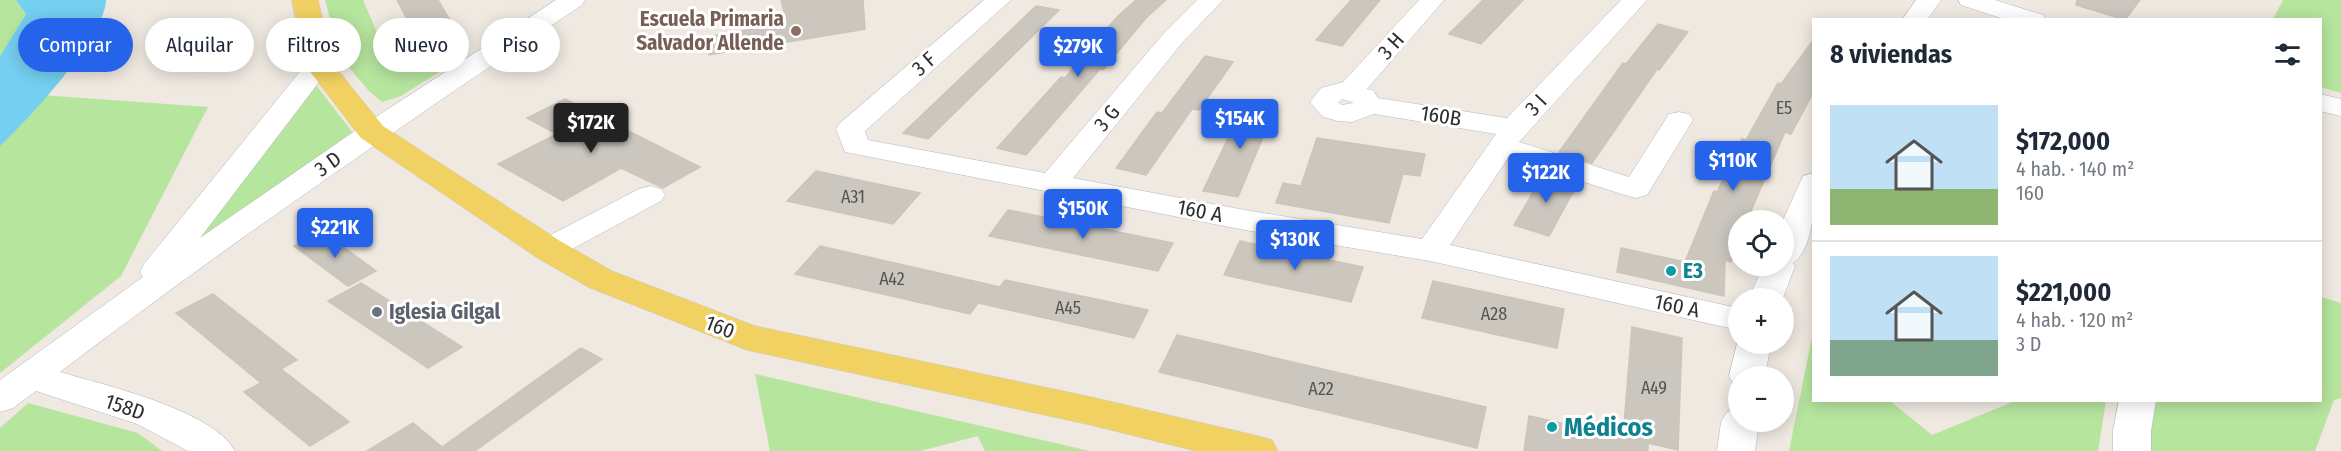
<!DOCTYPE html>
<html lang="es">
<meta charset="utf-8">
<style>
:root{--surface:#fff;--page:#f6f6f7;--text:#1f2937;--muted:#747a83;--line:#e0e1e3;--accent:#2563eb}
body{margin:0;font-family:"Fira Sans Condensed",sans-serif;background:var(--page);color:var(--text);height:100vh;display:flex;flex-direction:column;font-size:22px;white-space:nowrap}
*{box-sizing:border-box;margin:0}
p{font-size:20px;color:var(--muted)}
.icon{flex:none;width:33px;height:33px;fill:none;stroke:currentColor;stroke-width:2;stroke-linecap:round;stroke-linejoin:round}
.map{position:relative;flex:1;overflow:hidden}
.side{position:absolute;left:1812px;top:18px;width:510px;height:384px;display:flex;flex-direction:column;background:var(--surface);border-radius:0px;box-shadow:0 3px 15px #0003}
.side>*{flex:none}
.top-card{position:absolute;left:18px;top:18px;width:570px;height:54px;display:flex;gap:12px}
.tools{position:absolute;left:1728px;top:210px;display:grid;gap:12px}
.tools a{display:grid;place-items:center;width:66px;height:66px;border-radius:50%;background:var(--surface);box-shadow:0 3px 15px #0003;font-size:30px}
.price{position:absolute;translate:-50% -51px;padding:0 14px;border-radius:6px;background:var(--accent);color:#fff;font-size:20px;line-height:39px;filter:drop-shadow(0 2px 3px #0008)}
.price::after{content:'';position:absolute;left:50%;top:36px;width:18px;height:14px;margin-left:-9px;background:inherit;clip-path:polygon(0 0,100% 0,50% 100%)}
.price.on{background:#222;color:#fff}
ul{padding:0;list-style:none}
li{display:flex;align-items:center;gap:18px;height:150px;padding:0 18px}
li+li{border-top:2px solid var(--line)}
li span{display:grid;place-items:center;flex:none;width:168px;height:120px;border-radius:0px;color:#555}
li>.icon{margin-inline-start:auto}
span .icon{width:72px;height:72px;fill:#fffc;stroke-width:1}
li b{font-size:26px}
h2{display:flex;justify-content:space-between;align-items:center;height:72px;padding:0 18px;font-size:26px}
.chip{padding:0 21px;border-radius:27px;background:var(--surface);box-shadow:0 3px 15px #0003;font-size:21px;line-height:54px}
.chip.on{background:var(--accent);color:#fff}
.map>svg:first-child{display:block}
.green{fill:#b6e59e}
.water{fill:#75cff0}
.building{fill:#cbc7bf;stroke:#cbc5ba;stroke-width:1.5}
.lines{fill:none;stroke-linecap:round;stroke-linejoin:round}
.minor-casing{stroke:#b4b7c1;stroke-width:1}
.major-casing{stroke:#c9c9c9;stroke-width:1}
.minor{fill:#fff;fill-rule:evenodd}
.major{fill:#f2d163;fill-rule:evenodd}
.education-dot{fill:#8d6e63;stroke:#fff;stroke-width:2}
.culture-dot{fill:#0f9aa8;stroke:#fff;stroke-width:2}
.worship-dot{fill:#6b7280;stroke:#fff;stroke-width:2}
.labels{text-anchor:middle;stroke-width:6;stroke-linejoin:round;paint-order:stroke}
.number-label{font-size:18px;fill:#555452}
.education-label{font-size:21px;font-weight:bold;fill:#785e54;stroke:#fff;text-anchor:end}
.street-label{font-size:21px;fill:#2e2e2e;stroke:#fff}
.culture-label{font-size:21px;font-weight:bold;fill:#0d838f;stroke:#fff;text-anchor:start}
.worship-label{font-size:21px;font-weight:bold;fill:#5b616d;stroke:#fff;text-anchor:start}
.near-culture-label{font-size:26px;font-weight:bold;fill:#0d838f;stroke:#fff;text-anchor:start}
</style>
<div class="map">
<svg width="2341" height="451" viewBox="0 0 2341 451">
<rect width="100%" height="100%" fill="#efe9e1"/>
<!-- green -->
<g class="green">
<path d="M0,0H16L26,14L0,56Z"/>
<path d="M325,0H363L386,54L446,68L401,96L382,102L369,91L341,58Z"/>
<path d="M2283,0H2341V93L2321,87L2320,20L2273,19Z"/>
<path d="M316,85L356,137L185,253Z"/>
<path d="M0,92L208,107L121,276L0,373Z"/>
<path d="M2321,297L2341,303V398L2334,400L2315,451H2142L2149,401L2320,400Z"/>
<path d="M1812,337L1814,400L1890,401L1932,435L2015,401H2106L2098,451H1789Z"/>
<path d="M755,374L1090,451H985L978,436L920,451H770Z"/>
<path d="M28,403L138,433L162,451H0V428Z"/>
</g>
<!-- water -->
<path class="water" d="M16,0H106C105,37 28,120 0,146V56L26,14Z"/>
<!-- building -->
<g class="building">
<path d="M397,0H438L464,44L426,55Z"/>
<path d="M781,0H863L865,29L709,55L706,37L787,23Z"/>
<path d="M1136,0H1166L1146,18L1103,70L1100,69L1026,155L997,148L1061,77L1065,78L1117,17Z"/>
<path d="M1351,0H1380L1342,46L1316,40Z"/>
<path d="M1483,0H1523L1481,44L1449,34Z"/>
<path d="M2077,0H2140L2125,20L2076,5Z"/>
<path d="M1036,6L1059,10L928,139L903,133Z"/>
<path d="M1658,24L1688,32L1659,70L1657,69L1592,163L1559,152L1623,63L1626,64Z"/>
<path d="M1814,39V91L1791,134L1785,132L1747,220H1738V243L1731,262L1725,260L1724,296L1617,272L1621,248L1685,262L1714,191L1717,192L1742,139L1746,140L1778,83L1781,84Z"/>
<path d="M1205,56L1233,62L1199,110L1192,109L1146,175L1116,168L1157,112L1162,113Z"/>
<path d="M565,99L700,167L663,188L621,168L563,201L498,164L557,134L527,118Z"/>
<path d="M1245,102L1276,106L1238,197L1203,191Z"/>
<path d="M1317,138L1425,154L1420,176L1403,174L1389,223L1276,203L1283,183L1301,186Z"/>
<path d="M816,171L920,193L893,224L787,201Z"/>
<path d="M1545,172L1578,183L1549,236L1514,225Z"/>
<path d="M1008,210L1173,243L1158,271L989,236Z"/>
<path d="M323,232L376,271L348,286L294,246Z"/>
<path d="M1240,241L1363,267L1351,302L1224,275Z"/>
<path d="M820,246L1000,287L1005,280L1148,310L1134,338L978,303L970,314L795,274Z"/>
<path d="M1433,281L1564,309L1557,348L1422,318Z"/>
<path d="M361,283L462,347L428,368L328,301Z"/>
<path d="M213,294L297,360L281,369L349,422L310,446L244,392L261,383L176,313Z"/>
<path d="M1632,327L1682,338L1678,450L1648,443V451H1524L1529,416L1623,437Z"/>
<path d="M1177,335L1486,407L1477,448L1159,372Z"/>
<path d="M581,348L602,359L475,451H367L413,423L442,447Z"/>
</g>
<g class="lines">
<!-- minor casing -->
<g class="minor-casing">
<g id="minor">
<path d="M556,0H585L582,5C405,123 230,243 60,372C104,385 213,410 235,451H188L137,424L36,391L13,408L0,412V380L143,277L140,272L144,264L310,59L319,57L328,59L332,65L200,238L362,126Z"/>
<path d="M984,0H1011L865,131L868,140L1045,173L1164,33L1197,0H1223L1182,43L1073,178L1245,210L1422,239L1496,134L1374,114L1352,122L1338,121L1323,117L1310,102L1321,88L1343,82L1419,0H1444L1367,89L1373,90L1378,98L1507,118L1621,0H1647L1519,142L1629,177L1669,114L1679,112L1689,114L1693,120L1647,195L1636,198L1625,195L1508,158L1450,245L1738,308V330L1430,261L1245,230L845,152L836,129L840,123ZM1342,99L1352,102L1353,103L1342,105L1338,102Z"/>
<path d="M1916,0H1941L1927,20H1902Z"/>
<path d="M1958,0H1995L2043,15L2046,20H2007L1961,5Z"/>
<path d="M2320,94L2341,99V116L2320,111Z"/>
<path d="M1814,173C1814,199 1816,246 1793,263L1795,266L1783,298H1749L1763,266H1784L1783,220L1803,176Z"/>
<path d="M650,186L661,189L665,195L661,201L559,256L548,259L537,256L532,249L537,242L639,189Z"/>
<path d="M1738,339V344H1771L1765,376H1738V386L1734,385L1729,376Z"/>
<path d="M2119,400H2156L2151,431V451H2113V431Z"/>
<path d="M1738,409V422H1759L1755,451H1717L1721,422L1727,412Z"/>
</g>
</g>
<!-- major casing -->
<g class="major-casing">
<path id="major" d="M292,0H318L333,64L383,126L560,241L612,271L755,326L1091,397L1258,436L1272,440L1278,451H1196L1091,425L747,350L588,287L536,257L361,138L305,65Z"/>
</g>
<!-- minor -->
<use href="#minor" class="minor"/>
<!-- major -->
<use href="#major" class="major"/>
</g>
<!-- markers -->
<circle class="education-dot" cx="796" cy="31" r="6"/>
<g class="culture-dot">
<circle cx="1671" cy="271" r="6"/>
<circle cx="1552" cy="427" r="6"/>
</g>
<circle class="worship-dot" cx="377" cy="312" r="6"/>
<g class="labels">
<!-- number labels -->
<g class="number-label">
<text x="1784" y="114">E5</text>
<text x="853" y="203">A31</text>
<text x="892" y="285">A42</text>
<text x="1068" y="314">A45</text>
<text x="1494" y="320">A28</text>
<text x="1654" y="394">A49</text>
<text x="1321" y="395">A22</text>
</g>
<!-- education labels -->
<g class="education-label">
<text x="784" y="26">Escuela Primaria<tspan x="784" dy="24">Salvador Allende</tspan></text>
</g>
<!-- street labels -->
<g class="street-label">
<text transform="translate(1391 46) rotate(-48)" y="7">3 H</text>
<text transform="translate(924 64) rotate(-41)" y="7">3 F</text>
<text transform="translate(1536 105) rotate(-47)" y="7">3 I</text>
<text transform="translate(1441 116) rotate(9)" y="7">160B</text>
<text transform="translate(1107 118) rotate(-51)" y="7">3 G</text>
<text transform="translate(328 164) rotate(-36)" y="7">3 D</text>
<text transform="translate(1200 211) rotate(11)" y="7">160 A</text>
<text transform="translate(1677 306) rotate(12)" y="7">160 A</text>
<text transform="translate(720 327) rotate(21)" y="7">160</text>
<text transform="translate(125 407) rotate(19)" y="7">158D</text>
</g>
<!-- culture labels -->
<g class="culture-label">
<text x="1683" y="278">E3</text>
</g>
<!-- worship labels -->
<g class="worship-label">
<text x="389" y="319">Iglesia Gilgal</text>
</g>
<!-- near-culture labels -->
<g class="near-culture-label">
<text x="1564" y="436">Médicos</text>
</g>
</g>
</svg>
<div class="tools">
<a><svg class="icon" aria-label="locate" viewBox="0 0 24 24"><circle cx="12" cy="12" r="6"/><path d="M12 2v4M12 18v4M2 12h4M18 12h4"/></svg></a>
<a>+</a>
<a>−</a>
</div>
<b class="price" style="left:1078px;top:78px">$279K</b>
<b class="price" style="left:1240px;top:150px">$154K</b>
<b class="price on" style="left:591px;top:154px">$172K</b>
<b class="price" style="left:1733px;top:192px">$110K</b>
<b class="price" style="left:1546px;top:204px">$122K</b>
<b class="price" style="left:1083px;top:240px">$150K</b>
<b class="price" style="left:335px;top:259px">$221K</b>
<b class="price" style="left:1295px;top:271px">$130K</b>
<div class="top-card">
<a class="chip on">Comprar</a>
<a class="chip">Alquilar</a>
<a class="chip">Filtros</a>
<a class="chip">Nuevo</a>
<a class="chip">Piso</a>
</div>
<section class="side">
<h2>8 viviendas<svg class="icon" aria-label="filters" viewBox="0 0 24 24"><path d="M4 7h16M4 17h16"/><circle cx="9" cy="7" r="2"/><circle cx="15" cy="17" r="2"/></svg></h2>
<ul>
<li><span style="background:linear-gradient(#bfe0f5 70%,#8fb573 0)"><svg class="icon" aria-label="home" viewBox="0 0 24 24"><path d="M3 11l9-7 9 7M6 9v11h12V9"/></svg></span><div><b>$172,000</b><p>4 hab. · 140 m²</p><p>160</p></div></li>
<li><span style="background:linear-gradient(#bfe0f5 70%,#7fa58c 0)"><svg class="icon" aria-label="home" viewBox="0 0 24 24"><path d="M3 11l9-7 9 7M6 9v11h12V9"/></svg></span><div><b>$221,000</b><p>4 hab. · 120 m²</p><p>3 D</p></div></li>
</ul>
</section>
</div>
